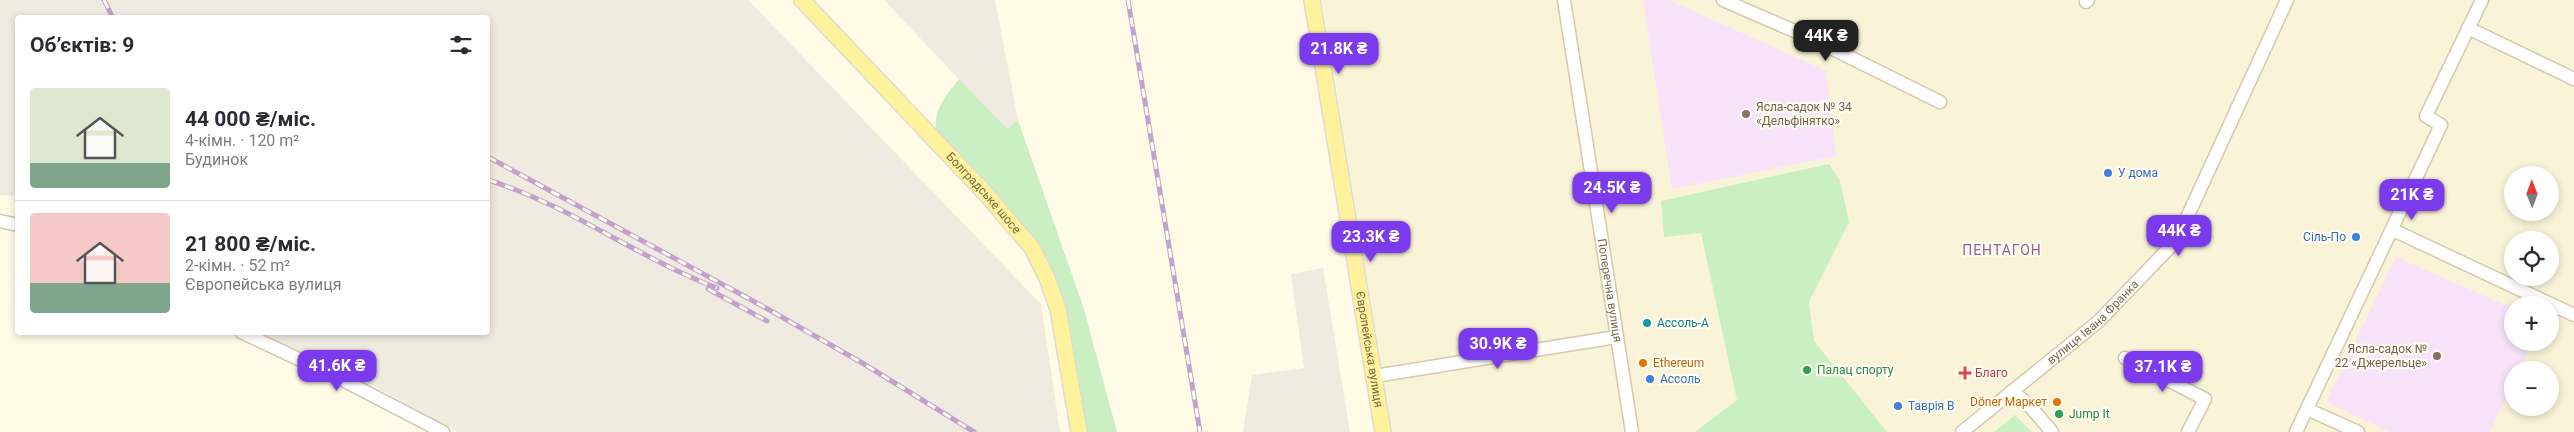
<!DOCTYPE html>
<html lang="uk">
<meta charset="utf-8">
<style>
:root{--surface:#fff;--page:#f2f2f3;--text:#2b2b33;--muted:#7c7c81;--line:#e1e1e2;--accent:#7c3aed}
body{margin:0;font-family:Roboto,sans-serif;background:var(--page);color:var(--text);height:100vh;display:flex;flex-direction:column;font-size:19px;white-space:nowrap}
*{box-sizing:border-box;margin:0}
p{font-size:16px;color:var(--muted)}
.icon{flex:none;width:28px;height:28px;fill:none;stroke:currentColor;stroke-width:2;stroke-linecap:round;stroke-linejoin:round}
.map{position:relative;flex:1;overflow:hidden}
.panel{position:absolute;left:15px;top:15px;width:475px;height:320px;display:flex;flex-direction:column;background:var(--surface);border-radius:5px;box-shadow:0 2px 8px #0003}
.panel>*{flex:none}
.needle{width:32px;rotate:359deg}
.buttons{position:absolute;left:2504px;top:166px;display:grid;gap:10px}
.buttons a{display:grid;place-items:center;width:55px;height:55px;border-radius:50%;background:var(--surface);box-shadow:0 2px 8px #0003;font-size:25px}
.price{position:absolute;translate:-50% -42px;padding:0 11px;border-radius:10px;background:var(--accent);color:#fff;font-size:16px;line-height:32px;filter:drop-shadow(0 1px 2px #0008)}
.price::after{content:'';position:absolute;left:50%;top:30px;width:15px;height:11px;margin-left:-8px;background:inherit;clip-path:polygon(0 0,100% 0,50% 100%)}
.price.active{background:#222;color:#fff}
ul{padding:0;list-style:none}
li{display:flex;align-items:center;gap:15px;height:125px;padding:0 15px}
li+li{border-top:1px solid var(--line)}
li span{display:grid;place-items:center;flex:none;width:140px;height:100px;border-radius:5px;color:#555}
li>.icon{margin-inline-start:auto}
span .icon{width:60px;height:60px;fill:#fffc;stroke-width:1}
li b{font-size:21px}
h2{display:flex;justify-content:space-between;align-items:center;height:60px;padding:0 15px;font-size:21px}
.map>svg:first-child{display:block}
.residential{fill:#f9f3d7;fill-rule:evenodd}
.industrial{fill:#efebe1}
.education{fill:#f8e3fb}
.green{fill:#caefc3}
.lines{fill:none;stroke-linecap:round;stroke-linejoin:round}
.minor-casing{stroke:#d5c8ad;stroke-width:15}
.major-casing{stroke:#e0dbd3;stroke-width:18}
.minor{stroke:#fff;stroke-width:12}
.major{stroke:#fff29d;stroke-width:15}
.rail-casing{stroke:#c2a2cb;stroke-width:5}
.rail{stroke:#fffdef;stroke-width:3;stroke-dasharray:9;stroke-linecap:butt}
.education-dot{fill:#8d6e63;stroke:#fffdef;stroke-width:2}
.shop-dot{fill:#3f7fe0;stroke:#fffdef;stroke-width:2}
.culture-dot{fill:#0f9aa8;stroke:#fffdef;stroke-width:2}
.food-dot{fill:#e8710a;stroke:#fffdef;stroke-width:2}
.leisure-dot{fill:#2e9e5b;stroke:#fffdef;stroke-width:2}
.health-dot{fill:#e0444e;stroke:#fffdef;stroke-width:2}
.labels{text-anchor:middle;stroke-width:4.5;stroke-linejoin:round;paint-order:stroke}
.education-label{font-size:12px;fill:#785e54;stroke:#fffdef;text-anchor:start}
.shop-label{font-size:12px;fill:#366cbe;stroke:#fffdef;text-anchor:start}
.street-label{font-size:12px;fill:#7c6747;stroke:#fffdef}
.culture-label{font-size:12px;fill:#0d838f;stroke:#fffdef;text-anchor:start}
.food-label{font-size:12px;fill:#c56008;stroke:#fffdef;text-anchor:start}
.leisure-label{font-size:12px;fill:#27864d;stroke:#fffdef;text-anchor:start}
.health-label{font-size:12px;fill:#be3a42;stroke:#fffdef;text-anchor:start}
.neighbourhood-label{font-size:14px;letter-spacing:1px;fill:#935f99;stroke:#fffdef}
</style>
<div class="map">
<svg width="2574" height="432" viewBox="0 0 2574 432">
<rect width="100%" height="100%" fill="#fffbe7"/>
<!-- residential -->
<path class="residential" d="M1322,0H2574V432H1392ZM2512,175H2550V212H2512ZM2512,240H2550V278H2512ZM2512,305H2550V342H2512ZM2512,370H2550V408H2512Z"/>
<!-- industrial -->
<g class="industrial">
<path d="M0,0H748L1041,304L1060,432H458L353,375L257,333L488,332V18H18L17,196L0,195Z"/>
<path d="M884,0H995L1018,120L1007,130Z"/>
<path d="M1323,268L1350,432H1243L1252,375L1304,368L1291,274Z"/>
</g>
<!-- education -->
<g class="education">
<path d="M1643,0H1669L1826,71L1836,156L1672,189Z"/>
<path d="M2396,257L2512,308V342L2532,343L2519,370H2512V384L2490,432H2390L2326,402Z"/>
</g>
<!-- green -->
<g class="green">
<path d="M959,79L1007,129L1018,120L1083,306L1117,432H1087C1076,368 1072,301 1038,245L936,134C933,110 945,97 959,79Z"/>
<path d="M1829,164L1840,181L1849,222L1809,302L1814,341L1887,432H1695L1737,400L1701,233L1664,237L1661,201Z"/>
<path d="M2015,415L2032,432H1994Z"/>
</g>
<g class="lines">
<!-- minor casing -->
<g class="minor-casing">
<g id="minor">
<path id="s1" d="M1564,0L1632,432"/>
<path d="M1723,0L1815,40L1940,102"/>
<path d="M2086,2L2088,0"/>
<path d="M2468,28L2574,79"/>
<path d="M0,221L18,225"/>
<path d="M2393,230L2574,315"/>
<path d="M241,332L341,379L443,432"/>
<path d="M2125,358L2205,399L2188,432"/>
<path d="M1375,376L1616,337"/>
<path d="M2012,391L2028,404L2052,432"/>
<path d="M2307,409L2358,432"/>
<path id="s2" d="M1962,432L2099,321L2170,247L2179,235L2287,0"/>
<path d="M2296,432L2441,125L2426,116L2482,0"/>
</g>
</g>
<!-- major casing -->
<g class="major-casing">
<g id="major">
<path id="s3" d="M802,0L986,194L1032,248L1047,278L1058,309L1079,432"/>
<path id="s4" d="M1312,0L1383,432"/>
</g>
</g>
<!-- minor -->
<use href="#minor" class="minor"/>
<!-- major -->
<use href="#major" class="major"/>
<!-- rail casing -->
<g class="rail-casing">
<g id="rail">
<path d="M104,0L113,18"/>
<path d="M1128,0L1200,432"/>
<path d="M488,157L766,308L864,364L974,432"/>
<path d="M488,180C569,205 638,258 717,288"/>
<path d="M708,289L767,321"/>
</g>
</g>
<!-- rail -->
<use href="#rail" class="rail"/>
</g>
<!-- markers -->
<g class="education-dot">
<circle cx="1746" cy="114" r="5"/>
<circle cx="2437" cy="356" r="5"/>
</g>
<g class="shop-dot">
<circle cx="2108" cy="173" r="5"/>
<circle cx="2356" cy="237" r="5"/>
<circle cx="1650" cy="379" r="5"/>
<circle cx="1898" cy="406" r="5"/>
</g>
<circle class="culture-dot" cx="1647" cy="323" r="5"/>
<g class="food-dot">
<circle cx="1643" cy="363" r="5"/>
<circle cx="2057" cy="402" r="5"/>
</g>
<g class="leisure-dot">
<circle cx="1807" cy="370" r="5"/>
<circle cx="2059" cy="414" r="5"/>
</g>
<path class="health-dot" d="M1962.5 365.5h5v5h5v5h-5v5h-5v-5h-5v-5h5z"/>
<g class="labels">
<!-- education labels -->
<g class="education-label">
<text x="1756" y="111">Ясла-садок № 34<tspan x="1756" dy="14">«Дельфінятко»</tspan></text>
<text x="2427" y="353" text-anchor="end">Ясла-садок №<tspan x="2427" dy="14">22 «Джерельце»</tspan></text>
</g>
<!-- shop labels -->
<g class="shop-label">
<text x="2118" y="177">У дома</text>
<text x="2346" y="241" text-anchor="end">Сіль-По</text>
<text x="1660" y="383">Ассоль</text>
<text x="1908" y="410">Таврія В</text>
</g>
<!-- street labels -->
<g class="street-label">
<text dy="4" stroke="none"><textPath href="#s3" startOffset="265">Болградське шосе</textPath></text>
<text dy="4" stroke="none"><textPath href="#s1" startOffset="294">Поперечна вулиця</textPath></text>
<text dy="4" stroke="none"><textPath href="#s2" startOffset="171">вулиця Івана Франка</textPath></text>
<text dy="4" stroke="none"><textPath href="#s4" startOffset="354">Європейська вулиця</textPath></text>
</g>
<!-- culture labels -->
<g class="culture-label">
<text x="1657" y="327">Ассоль-А</text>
</g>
<!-- food labels -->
<g class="food-label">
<text x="1653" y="367">Ethereum</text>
<text x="2047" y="406" text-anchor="end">Döner Маркет</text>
</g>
<!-- leisure labels -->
<g class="leisure-label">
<text x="1817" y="374">Палац спорту</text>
<text x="2069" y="418">Jump It</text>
</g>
<!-- health labels -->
<g class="health-label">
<text x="1975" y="377">Благо</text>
</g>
<!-- neighbourhood labels -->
<g class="neighbourhood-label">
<text x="2002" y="255">ПЕНТАГОН</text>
</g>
</g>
</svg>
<div class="buttons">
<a><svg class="needle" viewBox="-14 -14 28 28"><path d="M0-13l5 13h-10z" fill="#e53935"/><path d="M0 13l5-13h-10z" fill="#7c7c81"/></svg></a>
<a><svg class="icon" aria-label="locate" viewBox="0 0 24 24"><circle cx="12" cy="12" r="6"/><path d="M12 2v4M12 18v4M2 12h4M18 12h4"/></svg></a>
<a>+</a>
<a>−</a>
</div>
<b class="price active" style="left:1826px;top:62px">44K ₴</b>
<b class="price" style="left:1339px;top:75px">21.8K ₴</b>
<b class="price" style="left:1612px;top:214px">24.5K ₴</b>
<b class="price" style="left:2412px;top:221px">21K ₴</b>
<b class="price" style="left:2179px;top:257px">44K ₴</b>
<b class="price" style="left:1371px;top:263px">23.3K ₴</b>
<b class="price" style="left:1498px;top:370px">30.9K ₴</b>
<b class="price" style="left:337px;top:392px">41.6K ₴</b>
<b class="price" style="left:2163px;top:393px">37.1K ₴</b>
<section class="panel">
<h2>Об’єктів: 9<svg class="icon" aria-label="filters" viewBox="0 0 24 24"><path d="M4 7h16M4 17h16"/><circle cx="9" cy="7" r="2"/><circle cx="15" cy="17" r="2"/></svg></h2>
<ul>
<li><span style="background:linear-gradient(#dfe7d0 75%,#7fa58c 0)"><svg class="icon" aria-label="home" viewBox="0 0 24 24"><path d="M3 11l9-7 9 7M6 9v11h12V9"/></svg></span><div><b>44 000 ₴/міс.</b><p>4-кімн. · 120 m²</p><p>Будинок</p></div></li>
<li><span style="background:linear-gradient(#f6c9c9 70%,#7fa58c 0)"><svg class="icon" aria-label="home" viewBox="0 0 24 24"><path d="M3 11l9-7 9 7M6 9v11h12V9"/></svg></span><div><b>21 800 ₴/міс.</b><p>2-кімн. · 52 m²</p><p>Європейська вулиця</p></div></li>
</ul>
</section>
</div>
